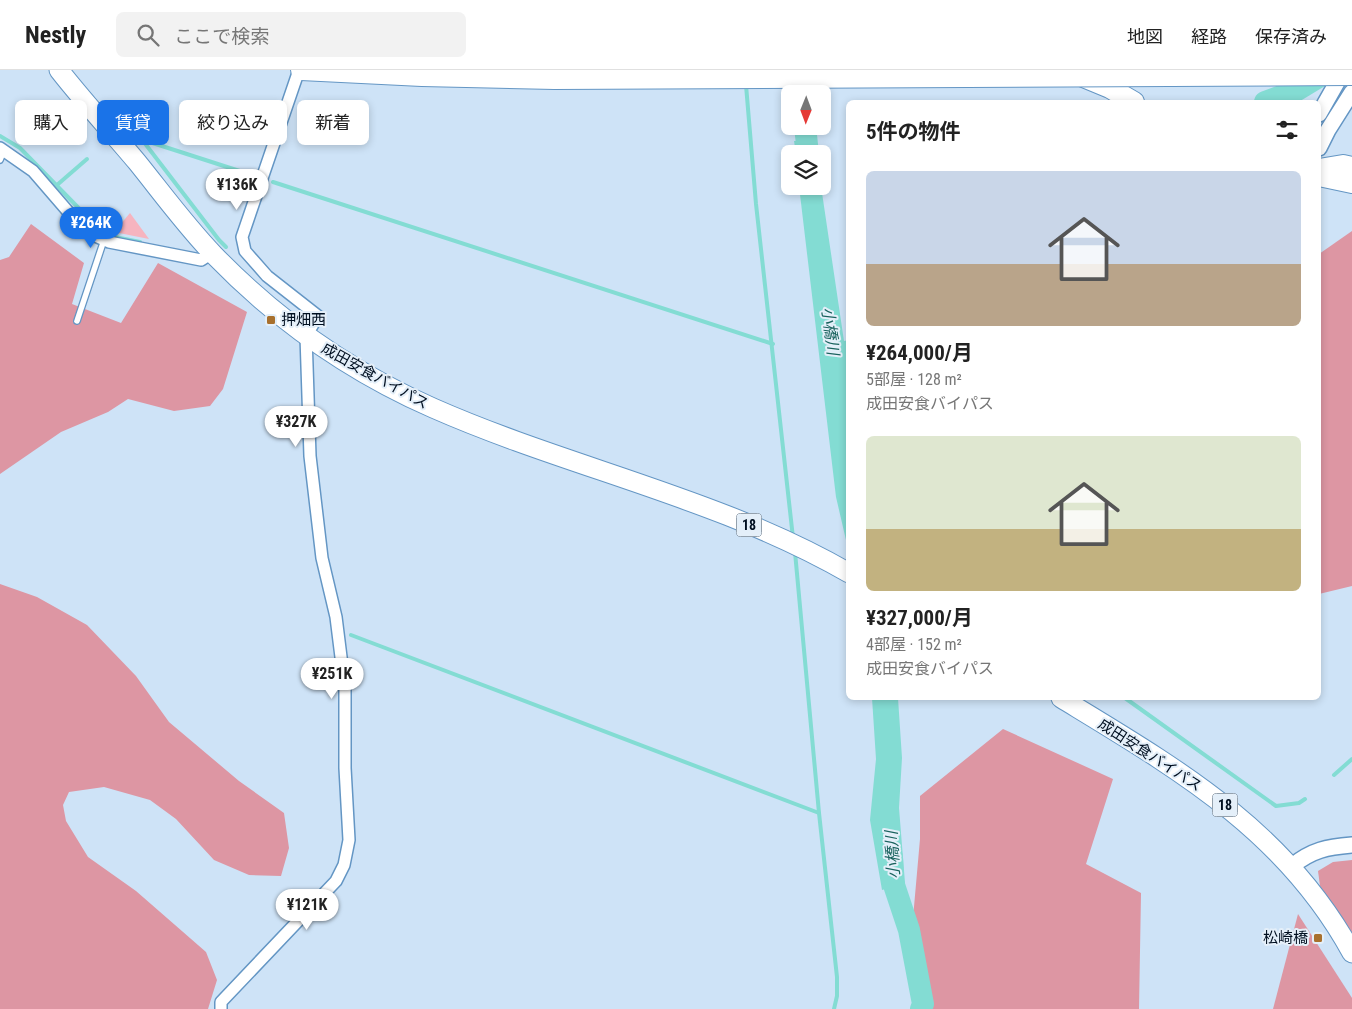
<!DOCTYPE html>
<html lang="ja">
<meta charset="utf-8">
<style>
:root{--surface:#fff;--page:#f2f2f2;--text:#222;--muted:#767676;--line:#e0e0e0;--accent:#1a73e8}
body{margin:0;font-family:"Roboto Condensed","Noto Sans JP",sans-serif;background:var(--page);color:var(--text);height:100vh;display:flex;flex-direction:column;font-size:19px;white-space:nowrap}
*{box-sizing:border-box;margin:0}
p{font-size:16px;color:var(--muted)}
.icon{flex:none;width:28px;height:28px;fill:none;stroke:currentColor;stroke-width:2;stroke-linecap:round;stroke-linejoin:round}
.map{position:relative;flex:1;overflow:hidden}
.sheet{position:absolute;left:846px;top:30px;width:475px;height:600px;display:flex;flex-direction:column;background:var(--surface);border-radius:8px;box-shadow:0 2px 8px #0003}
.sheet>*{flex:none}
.hud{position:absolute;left:15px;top:30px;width:475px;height:45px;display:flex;gap:10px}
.needle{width:32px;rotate:181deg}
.buttons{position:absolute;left:781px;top:15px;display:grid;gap:10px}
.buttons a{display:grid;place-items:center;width:50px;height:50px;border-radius:8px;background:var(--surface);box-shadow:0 2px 8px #0003;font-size:25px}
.price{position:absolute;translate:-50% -42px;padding:0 11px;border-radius:18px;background:#fff;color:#222;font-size:16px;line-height:32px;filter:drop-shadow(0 1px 2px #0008)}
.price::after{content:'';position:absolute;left:50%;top:30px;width:15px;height:11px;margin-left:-8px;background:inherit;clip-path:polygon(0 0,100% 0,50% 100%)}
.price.on{background:var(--accent);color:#fff}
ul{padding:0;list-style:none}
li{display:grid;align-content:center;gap:10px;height:265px;padding:0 20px}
li span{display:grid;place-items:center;height:155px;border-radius:8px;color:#555}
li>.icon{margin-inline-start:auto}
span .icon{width:90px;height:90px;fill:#fffc;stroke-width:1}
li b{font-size:21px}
h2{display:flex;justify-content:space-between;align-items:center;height:60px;padding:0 20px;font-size:21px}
.chip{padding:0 18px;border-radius:8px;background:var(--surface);box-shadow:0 2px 8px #0003;font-size:18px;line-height:45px}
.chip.on{background:var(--accent);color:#fff}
header{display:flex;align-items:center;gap:30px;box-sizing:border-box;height:70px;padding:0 25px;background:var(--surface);border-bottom:1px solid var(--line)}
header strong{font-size:24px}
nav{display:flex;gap:28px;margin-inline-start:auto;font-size:18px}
.search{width:350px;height:45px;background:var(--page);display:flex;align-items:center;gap:12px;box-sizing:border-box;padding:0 18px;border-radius:8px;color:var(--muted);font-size:19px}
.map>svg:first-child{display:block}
.green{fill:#f6b4bf}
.forest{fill:#dd96a3}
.water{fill:#83dcd3}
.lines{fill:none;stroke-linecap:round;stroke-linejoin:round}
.stream{stroke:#83dcd3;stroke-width:4}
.river{stroke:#83dcd3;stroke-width:22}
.service-casing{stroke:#6496c4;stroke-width:8}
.minor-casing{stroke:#6496c4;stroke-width:14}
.tertiary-casing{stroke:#6496c4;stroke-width:18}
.primary-casing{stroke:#6496c4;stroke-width:21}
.trunk-casing{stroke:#6496c4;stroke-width:22}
.service{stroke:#fff;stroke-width:5.5}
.minor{stroke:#fff;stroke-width:11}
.tertiary{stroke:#fff;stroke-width:15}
.primary{stroke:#fff;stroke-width:19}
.trunk{stroke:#fff;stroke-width:20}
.trunk-bridge-casing{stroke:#6496c4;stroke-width:22;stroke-linecap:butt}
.trunk-bridge{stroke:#fff;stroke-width:20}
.poi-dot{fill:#a8702d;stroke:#e4eff9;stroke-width:2}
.labels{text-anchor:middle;stroke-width:4;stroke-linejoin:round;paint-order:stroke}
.shield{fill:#e4eff9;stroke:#445261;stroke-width:1}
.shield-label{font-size:14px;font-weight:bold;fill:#000f20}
.poi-label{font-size:15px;fill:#000f20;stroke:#e4eff9;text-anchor:start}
.street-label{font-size:15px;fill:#000f20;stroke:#e4eff9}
.water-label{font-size:16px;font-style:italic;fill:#19625d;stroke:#e4eff9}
</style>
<header>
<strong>Nestly</strong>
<div class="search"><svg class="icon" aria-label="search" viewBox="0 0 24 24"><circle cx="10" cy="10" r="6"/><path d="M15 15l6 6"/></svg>ここで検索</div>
<nav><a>地図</a><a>経路</a><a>保存済み</a></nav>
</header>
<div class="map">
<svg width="1352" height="939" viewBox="0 0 1352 939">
<rect width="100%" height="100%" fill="#cee3f7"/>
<!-- green -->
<path class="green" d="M130,143L149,169L114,162Z"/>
<!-- forest -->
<g class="forest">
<path d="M31,154L84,193L72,234L121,253L158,193L247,242L223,319L210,336L174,341L128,329L108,342L61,362L0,404V190L9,187Z"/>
<path d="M1352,161V516L1319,524V184Z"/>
<path d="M0,514L37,527L87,555L136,606L169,652L239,711L284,743L289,778L281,806L249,805L214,790L176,749L150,730L104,717L69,722L63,735L66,751L88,787L136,821L206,882L217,910L208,939H0Z"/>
<path d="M1003,659L1113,709L1086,794L1141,823L1139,939H921L913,848L920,769V726Z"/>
<path d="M1352,790V863L1320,816L1318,801L1333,792Z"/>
<path d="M1298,844L1352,928V939H1273Z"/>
</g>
<!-- water -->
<g class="water">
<path d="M794,71H815L817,84H796Z"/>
<path d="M799,116H821L844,271L849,270V483L836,427Z"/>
<path d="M872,628H898L902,688L899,738L905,813L882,820L870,750L876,689Z"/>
</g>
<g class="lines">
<!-- stream -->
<g class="stream">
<path d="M746,15L756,134L793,468"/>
<path d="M126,46L140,67L219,170L226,177"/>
<path d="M0,66L20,78L105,165L140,172"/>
<path d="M134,67L252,105"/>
<path d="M273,112L773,274"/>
<path d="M57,115L87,89"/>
<path d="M817,118L827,117"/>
<path d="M795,482L819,743L837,907V926L834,939"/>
<path d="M351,565L819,743"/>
<path d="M1125,628L1276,736L1299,733L1305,729"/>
<path d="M1334,705L1352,689"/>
</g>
<!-- river -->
<g class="river">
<path d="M798,0L801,24"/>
<path d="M1265,32L1297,20L1330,0"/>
<path d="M805,56L808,84"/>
<path d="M892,787L893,812L909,860L923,934L921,939"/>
</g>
<!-- service casing -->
<g class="service-casing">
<g id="service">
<path d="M0,90L4,80"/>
<path d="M77,251L104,170"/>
</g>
</g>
<!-- minor casing -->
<g class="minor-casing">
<g id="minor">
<path d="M0,78L33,101L77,152L93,165L109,172L201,190L212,183"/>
<path d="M221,939V932L336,811L344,795L349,770L345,698V619L336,547L322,488L310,386L306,266L318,246L267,206L245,181L242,167L299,0"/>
</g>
</g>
<!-- tertiary casing -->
<g class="tertiary-casing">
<g id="tertiary">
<path d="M1319,44L1344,0"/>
<path d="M1319,78L1328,60L1352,22"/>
<path d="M1292,796C1312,780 1327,777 1352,775"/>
</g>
</g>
<!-- primary casing -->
<g class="primary-casing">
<g id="primary">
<path d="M59,0C84,32 111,61 137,92C162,123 186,156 214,185C276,249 351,302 433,338C569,398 719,428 849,503"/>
<path d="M1061,628C1176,698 1285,760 1352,883"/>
</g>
</g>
<!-- trunk casing -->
<g class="trunk-casing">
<g id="trunk">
<path d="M301,0L422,6L555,9L572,7"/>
<path d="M1081,6L1110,18L1134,32"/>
<path d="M1319,99L1343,95L1352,97"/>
<path d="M1319,106L1352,113"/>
</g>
</g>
<!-- service -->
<use href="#service" class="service"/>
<!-- minor -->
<use href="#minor" class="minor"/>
<!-- tertiary -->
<use href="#tertiary" class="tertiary"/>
<!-- primary -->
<use href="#primary" class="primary"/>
<!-- trunk -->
<use href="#trunk" class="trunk"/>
<!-- trunk-bridge casing -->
<g class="trunk-bridge-casing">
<path id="trunk-bridge" d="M555,9L1352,5"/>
</g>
<!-- trunk-bridge -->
<use href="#trunk-bridge" class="trunk-bridge"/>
</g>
<!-- markers -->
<g class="poi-dot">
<rect x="266" y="245" width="10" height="10" rx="2.5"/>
<rect x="1313" y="863" width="10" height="10" rx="2.5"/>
</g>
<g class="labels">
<!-- shield labels -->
<g class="shield">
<rect x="736.5" y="443.5" width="25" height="23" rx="4"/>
<rect x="1212.5" y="723.5" width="25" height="23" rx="4"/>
</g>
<g class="shield-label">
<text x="749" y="460">18</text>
<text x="1225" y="740">18</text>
</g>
<!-- poi labels -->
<g class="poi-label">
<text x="281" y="255">押畑西</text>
<text x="1308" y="873" text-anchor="end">松崎橋</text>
</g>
<!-- street labels -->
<g class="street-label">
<text transform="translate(375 306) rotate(29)" y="5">成田安食バイパス</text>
<text transform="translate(1150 685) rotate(33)" y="5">成田安食バイパス</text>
</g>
<!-- water labels -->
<g class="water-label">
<text transform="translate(831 261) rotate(83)" y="6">小橋川</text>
<text transform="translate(892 785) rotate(-93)" y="6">小橋川</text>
</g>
</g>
</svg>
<div class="buttons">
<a><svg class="needle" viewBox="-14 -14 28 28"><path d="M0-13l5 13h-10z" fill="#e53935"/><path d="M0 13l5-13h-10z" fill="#767676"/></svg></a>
<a><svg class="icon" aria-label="layers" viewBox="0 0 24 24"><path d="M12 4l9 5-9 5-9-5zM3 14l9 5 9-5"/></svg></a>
</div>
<b class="price" style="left:237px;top:141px">¥136K</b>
<b class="price on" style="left:91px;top:179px">¥264K</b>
<b class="price" style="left:296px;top:378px">¥327K</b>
<b class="price" style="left:332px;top:630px">¥251K</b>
<b class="price" style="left:307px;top:861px">¥121K</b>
<div class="hud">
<a class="chip">購入</a>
<a class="chip on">賃貸</a>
<a class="chip">絞り込み</a>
<a class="chip">新着</a>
</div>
<section class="sheet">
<h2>5件の物件<svg class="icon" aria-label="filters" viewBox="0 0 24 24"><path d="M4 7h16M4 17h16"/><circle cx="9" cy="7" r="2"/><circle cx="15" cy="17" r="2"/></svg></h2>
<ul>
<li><span style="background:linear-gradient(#c9d6e8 60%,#b9a48a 0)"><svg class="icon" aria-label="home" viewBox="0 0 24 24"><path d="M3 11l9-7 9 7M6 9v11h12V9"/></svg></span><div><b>¥264,000/月</b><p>5部屋 · 128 m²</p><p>成田安食バイパス</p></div></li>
<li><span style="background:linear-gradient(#dfe7d0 60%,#c2b280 0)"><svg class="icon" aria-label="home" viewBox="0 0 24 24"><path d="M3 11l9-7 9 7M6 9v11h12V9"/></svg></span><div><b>¥327,000/月</b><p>4部屋 · 152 m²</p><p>成田安食バイパス</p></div></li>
</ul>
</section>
</div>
